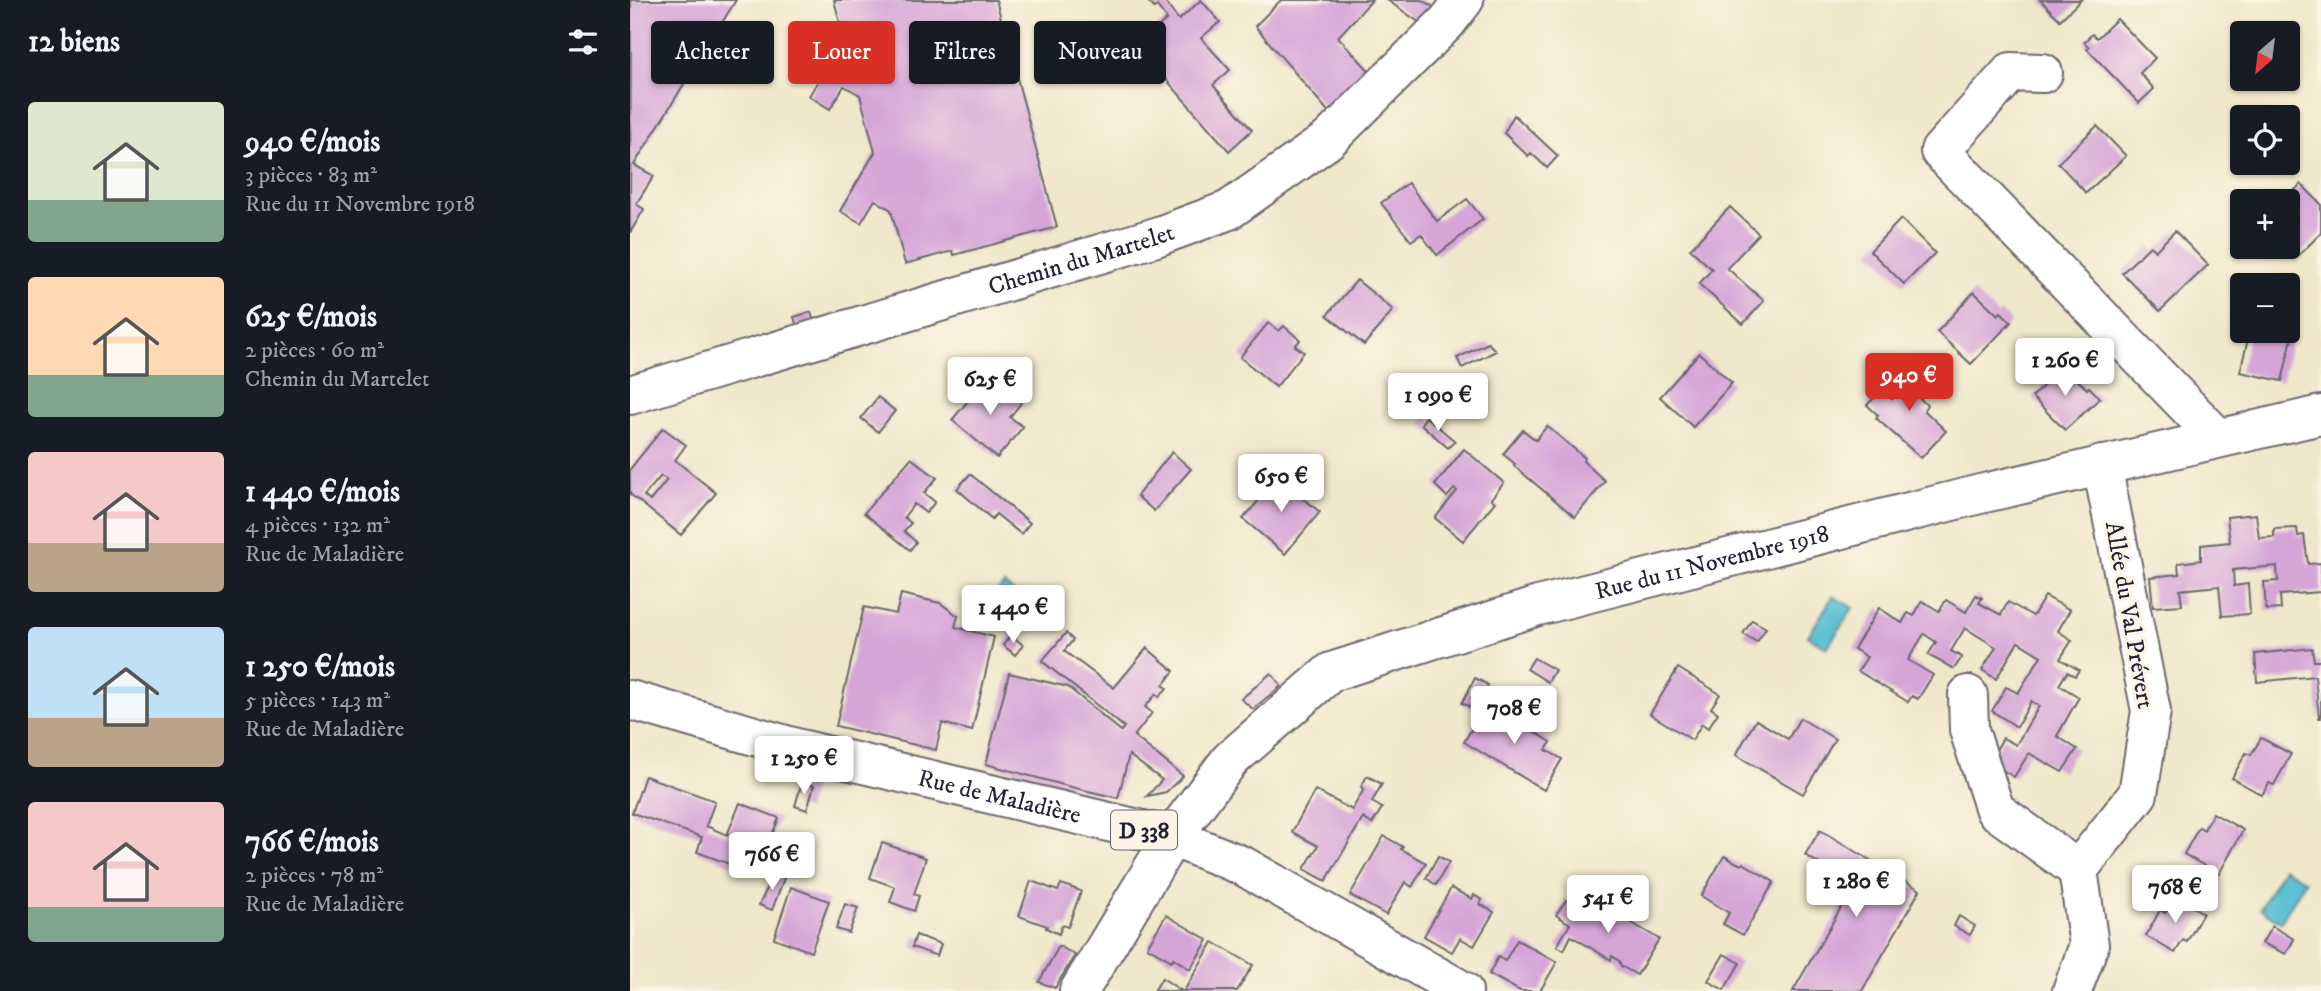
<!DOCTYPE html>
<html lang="fr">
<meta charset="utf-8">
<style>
:root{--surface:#171b24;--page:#242831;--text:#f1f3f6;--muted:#9ea1a6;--accent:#d93025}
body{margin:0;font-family:"IM FELL DW Pica",serif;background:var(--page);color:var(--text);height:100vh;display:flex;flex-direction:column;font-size:26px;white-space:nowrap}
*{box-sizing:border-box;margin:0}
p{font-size:23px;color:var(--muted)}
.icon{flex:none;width:38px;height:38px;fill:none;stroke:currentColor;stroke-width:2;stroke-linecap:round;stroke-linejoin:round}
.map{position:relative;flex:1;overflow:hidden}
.panel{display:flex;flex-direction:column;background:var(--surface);width:630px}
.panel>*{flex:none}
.guide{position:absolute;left:21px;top:21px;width:665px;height:63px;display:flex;gap:14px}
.needle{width:46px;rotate:208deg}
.fabs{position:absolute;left:1600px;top:21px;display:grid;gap:14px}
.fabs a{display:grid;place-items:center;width:70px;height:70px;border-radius:7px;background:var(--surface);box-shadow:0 2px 5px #0004;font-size:35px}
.price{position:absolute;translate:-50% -60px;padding:0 16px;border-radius:7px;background:#fff;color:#222;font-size:23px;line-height:46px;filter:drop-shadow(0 2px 4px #0008)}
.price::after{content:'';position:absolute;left:50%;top:42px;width:21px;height:16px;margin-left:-10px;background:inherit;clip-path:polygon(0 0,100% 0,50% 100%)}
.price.active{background:var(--accent);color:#fff}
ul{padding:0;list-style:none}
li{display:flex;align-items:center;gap:21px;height:175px;padding:0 28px}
li span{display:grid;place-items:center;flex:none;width:196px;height:140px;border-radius:7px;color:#555}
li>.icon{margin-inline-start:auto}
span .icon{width:84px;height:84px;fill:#fffc;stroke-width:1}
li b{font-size:30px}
h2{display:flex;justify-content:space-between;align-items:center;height:84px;padding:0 28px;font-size:30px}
.tag{padding:0 24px;border-radius:7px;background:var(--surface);box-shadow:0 2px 5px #0004;font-size:24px;line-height:63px}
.tag.active{background:var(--accent);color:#fff}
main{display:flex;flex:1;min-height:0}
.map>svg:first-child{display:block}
.water{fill:#55bed1;stroke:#3c7086;stroke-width:2}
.building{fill:#d5a5d8;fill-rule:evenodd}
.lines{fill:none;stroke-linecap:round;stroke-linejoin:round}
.minor-casing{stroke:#6a676d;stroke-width:42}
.major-casing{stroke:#6a676d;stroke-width:42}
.minor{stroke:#fff;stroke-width:38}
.major{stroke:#fff;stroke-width:38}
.labels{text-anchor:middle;stroke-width:7;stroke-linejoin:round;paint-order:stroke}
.shield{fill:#fcf5e5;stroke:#63616e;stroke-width:2}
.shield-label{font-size:23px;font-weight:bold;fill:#22223b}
.street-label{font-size:24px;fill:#22223b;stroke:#fcf5e5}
</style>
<main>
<section class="panel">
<h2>12 biens<svg class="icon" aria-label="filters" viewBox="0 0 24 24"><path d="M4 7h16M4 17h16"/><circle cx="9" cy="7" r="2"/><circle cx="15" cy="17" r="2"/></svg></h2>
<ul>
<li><span style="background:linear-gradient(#dfe7d0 70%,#7fa58c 0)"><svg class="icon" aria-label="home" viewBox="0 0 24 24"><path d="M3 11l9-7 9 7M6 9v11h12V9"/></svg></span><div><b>940 €/mois</b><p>3 pièces · 83 m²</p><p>Rue du 11 Novembre 1918</p></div></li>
<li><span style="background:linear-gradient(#ffd9b3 70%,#7fa58c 0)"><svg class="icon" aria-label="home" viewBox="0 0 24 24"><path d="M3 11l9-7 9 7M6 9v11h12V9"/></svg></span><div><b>625 €/mois</b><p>2 pièces · 60 m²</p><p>Chemin du Martelet</p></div></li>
<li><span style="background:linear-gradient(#f6c9c9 65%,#b9a48a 0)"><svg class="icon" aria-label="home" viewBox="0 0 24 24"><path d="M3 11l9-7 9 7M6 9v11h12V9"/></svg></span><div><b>1 440 €/mois</b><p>4 pièces · 132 m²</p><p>Rue de Maladière</p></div></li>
<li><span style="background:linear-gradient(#bfe0f5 65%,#b9a48a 0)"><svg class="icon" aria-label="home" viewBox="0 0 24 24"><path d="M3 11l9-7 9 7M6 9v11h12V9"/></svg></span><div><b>1 250 €/mois</b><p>5 pièces · 143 m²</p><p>Rue de Maladière</p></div></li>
<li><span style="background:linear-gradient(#f6c9c9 75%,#7fa58c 0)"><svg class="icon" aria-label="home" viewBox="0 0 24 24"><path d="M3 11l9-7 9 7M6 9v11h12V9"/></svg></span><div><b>766 €/mois</b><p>2 pièces · 78 m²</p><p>Rue de Maladière</p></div></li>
</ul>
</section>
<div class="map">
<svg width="1691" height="991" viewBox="0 0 1691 991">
<rect width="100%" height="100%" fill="#fcf5e5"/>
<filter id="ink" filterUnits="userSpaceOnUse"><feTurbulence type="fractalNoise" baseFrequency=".0143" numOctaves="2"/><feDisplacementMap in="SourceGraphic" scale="14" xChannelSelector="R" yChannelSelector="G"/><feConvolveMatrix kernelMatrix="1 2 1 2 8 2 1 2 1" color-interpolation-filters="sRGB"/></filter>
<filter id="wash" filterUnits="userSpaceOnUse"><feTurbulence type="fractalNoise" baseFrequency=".00686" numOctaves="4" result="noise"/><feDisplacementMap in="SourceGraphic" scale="28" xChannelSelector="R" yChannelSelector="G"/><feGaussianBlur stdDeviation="1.57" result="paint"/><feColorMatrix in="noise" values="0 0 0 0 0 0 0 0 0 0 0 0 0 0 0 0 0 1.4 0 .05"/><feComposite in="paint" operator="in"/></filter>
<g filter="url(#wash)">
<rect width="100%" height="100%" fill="#f0e7ca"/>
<!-- water -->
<g class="water">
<path d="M374,584L406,611L393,627L361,599Z"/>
<path d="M1203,596L1223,608L1197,648L1178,636Z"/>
<path d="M1653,868L1675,881L1651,922L1630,909Z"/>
</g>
<g id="blocks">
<!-- building -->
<g class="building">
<path d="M1,0H106L4,165L24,176L6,204L14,209L0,233Z"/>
<path d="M204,0H366L427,227L324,255L323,251L275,264L261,210L245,200L231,223L210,211L245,152L230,95L214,86L200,109L179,96L214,38Z"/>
<path d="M517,0H533L549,20L571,0L590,22L571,38L600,70L583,85L622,130L599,151L520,61L513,66L500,51L537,19L527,6L524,8Z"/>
<path d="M651,0H742L708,37L746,78L702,116L625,26Z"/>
<path d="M757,0H792L811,12L796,27Z"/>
<path d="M1410,0H1451L1430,20Z"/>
<path d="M1487,19L1525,58L1510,73L1524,89L1509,103L1457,49L1459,47L1454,42L1462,34L1467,38Z"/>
<path d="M884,115L928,156L917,168L901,153L898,156L874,133Z"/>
<path d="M1467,126L1496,156L1456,193L1428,163Z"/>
<path d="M778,183L807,221L837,199L853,219L807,255L791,234L781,241L751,203Z"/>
<path d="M1671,184L1691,204V233L1667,257L1657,247V201H1654Z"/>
<path d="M1100,207L1129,234L1097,268L1134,301L1113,324L1069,284L1082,269L1060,249Z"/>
<path d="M1271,219L1305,253L1274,284L1240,251Z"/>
<path d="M1545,231L1578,265L1530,311L1492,273L1520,246L1525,251Z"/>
<path d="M727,280L763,310L734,345L697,315Z"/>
<path d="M1344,292L1368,315L1371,312L1381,322L1341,364L1307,332Z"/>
<path d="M181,312L184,322L167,327L164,317Z"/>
<path d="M638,323L649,331L654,326L670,340L665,346L674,352L646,387L610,357Z"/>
<path d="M1657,327L1664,329L1652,381L1610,372L1620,331H1657Z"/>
<path d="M858,343L866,351L832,368L827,358Z"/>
<path d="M1069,353L1102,383L1063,427L1030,397Z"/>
<path d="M1278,363L1301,383L1288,397L1297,405L1294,410L1316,431L1291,458L1246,418L1248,415L1237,405L1252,390L1262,399L1275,386L1266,377Z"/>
<path d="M1433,366L1457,389L1459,387L1470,398L1435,430L1402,397Z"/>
<path d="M359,376L391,403L380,417L393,427L367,458L322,420Z"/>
<path d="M248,397L265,411L248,432L231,418Z"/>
<path d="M796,417L825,441L818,448L791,424Z"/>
<path d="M917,426L955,458L953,461L975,481L945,517L884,466L885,464L873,454L893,430L906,440Z"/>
<path d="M33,428L56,445L45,460L86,493L51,535L0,494V469ZM31,476L37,480L20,501L14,496Z"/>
<path d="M834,449L874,483L861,499L865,502L833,541L805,518L827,491L824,489L817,497L805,485Z"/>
<path d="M542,452L561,469L524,511L507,496Z"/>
<path d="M281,458L307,478L294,493L305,502L296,513L284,504L274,517L281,523L274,531L286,542L280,550L234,513Z"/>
<path d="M641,473L690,512L655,554L613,519L635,493L629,488Z"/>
<path d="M340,474L400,523L391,534L366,514L362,519L327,489Z"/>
<path d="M1626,514L1629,538L1644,537V529L1667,528L1668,536L1674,535L1678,564L1691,563V592L1650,595L1651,609L1636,610L1634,582L1648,581L1647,566L1603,570L1604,586L1618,584L1620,614L1592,616L1589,586L1550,590L1552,605L1523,607L1520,577L1549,574L1548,563L1571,560V545L1600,542L1597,517Z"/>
<path d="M271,594L310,603L328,616L325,627L364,637L342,731L312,723L306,750L206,726L234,607L266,614Z"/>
<path d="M1346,595L1352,598L1349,603L1371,615L1378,602L1403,616L1415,596L1440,610L1428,631L1442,640L1430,659L1449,670L1445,676L1437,672L1429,685L1449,697L1427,736L1447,749L1432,772L1399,753L1384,777L1359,762L1373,738L1386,745L1409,706L1401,701L1387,727L1362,711L1376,687L1388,693L1411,656L1388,642L1366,679L1352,670L1366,647L1335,628L1321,651L1332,657L1324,669L1298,655L1306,642L1294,634L1278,660L1303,675L1288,699L1282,696L1278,702L1228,671L1237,657L1224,649L1249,608L1272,623L1278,613L1284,616L1292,601L1309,611L1316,600L1336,612Z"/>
<path d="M1122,620L1136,628L1127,642L1113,634Z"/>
<path d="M436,633L443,640L434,651L484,688L517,648L544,671L533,685L537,688L529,697L526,694L515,707L522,713L504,736L553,776L536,792L517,796L532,780L499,755L488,798L441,787L356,764L379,673L438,687L491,731L494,727L412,661Z"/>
<path d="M381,635L393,645L385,655L373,645Z"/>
<path d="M1682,648L1684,661H1691V718H1689L1685,676L1627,682L1625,654Z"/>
<path d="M904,658L925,670L918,682L897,669Z"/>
<path d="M1048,668L1090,694L1081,708L1088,713L1078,728L1072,724L1062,740L1020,714Z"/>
<path d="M641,673L651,686L623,709L611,699Z"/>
<path d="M845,678L858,685L844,709L832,703Z"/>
<path d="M857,703L921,742L916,750L932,759L914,790L834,742Z"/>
<path d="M1170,718L1205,739L1173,794L1106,755L1126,720L1158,739Z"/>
<path d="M1631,738L1661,754L1644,785L1639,783L1632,795L1602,778L1616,753L1621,755Z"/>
<path d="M15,776L85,801L76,826L97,835L110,803L149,818L136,850L112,841L102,865L67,852L72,837L2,813Z"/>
<path d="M737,776L752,784L742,802L752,808L742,824L733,818L696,881L674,869L688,846L662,832L685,790L722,810L734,789L731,787Z"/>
<path d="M172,782L184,786L177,810L165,806Z"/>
<path d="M1583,813L1613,830L1589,874L1554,854L1569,827L1574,830Z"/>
<path d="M1190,830L1290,890L1232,991H1163L1224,885L1175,855Z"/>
<path d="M754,836L773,847L771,849L796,863L782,887L775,882L756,915L720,895Z"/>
<path d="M252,843L296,858L284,894L289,896L284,911L260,902L265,887L240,878Z"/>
<path d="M808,856L819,862L806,885L796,878Z"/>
<path d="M1094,856L1111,865L1113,863L1144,882L1113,935L1093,924L1099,913L1071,896Z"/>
<path d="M144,874L154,878L142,910L129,905Z"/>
<path d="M401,881L428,891L431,884L451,891L438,927L432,925L429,934L416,928L417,926L389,916Z"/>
<path d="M161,887L199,901L181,952L144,938Z"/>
<path d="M821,888L842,899L844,895L852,900L850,904L864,912L844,946L830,938L822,952L794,936Z"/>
<path d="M1545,896L1573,913L1557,942L1553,940L1545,953L1516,936L1530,910L1535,913Z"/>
<path d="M936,900L956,912L963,900L1029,939L1007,975L991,966L989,961L982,956L981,960L941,936L934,950L927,946L940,924L926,915Z"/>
<path d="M215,904L228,908L219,933L206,929Z"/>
<path d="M536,915L578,940L560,969L543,958L542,961L517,947Z"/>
<path d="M1329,916L1345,926L1340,935L1324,926Z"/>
<path d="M1642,926L1664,939L1656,954L1632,943Z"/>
<path d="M286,935L311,944L307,956L282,947Z"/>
<path d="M887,940L927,962L910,991H890L859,974L868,957L875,961Z"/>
<path d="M583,942L623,965L607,991H554Z"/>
<path d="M429,946L445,955L425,988L409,982Z"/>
<path d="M1094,954L1110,963L1094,990L1078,981Z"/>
<path d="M532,978L552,991H524Z"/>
</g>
</g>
</g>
<g filter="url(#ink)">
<use href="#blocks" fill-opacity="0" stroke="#6a676d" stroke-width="2"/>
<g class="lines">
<!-- minor casing -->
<g class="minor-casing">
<g id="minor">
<path d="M1413,73L1381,72L1310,151L1588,438"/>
<path id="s1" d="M0,395L526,237L599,210L698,140L817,22L834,0"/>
<path d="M1338,695L1339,730L1365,810L1448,870L1508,794L1521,711L1472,465"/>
<path id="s2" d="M449,991L542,837L600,760L701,672L908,606L1350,494L1691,415"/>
<path d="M1442,991L1459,945L1448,870"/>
</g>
</g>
<!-- major casing -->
<g class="major-casing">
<g id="major">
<path id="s3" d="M0,700L166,748L542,837L613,866L833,991"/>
</g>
</g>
<!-- minor -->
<use href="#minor" class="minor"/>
<!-- major -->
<use href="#major" class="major"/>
</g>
</g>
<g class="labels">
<!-- shield labels -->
<rect class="shield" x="481" y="810.5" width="66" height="39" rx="5"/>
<g class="shield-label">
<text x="514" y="838">D 338</text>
</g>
<!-- street labels -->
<g class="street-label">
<text dy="8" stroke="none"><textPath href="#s1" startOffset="471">Chemin du Martelet</textPath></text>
<text dy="8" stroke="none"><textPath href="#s2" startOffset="807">Rue du 11 Novembre 1918</textPath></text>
<text transform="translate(1500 615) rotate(80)" y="8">Allée du Val Prévert</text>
<text dy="8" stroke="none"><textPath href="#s3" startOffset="382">Rue de Maladière</textPath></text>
</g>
</g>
</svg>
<div class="fabs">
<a><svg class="needle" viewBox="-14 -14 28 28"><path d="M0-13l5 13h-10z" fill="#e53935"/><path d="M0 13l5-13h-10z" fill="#9ea1a6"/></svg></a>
<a><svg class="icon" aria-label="locate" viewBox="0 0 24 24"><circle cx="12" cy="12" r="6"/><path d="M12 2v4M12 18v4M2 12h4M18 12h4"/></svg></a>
<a>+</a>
<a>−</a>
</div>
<b class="price" style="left:1435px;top:398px">1 260 €</b>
<b class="price active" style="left:1279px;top:413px">940 €</b>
<b class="price" style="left:360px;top:417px">625 €</b>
<b class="price" style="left:808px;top:433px">1 090 €</b>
<b class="price" style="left:651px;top:514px">650 €</b>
<b class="price" style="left:383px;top:645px">1 440 €</b>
<b class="price" style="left:884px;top:746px">708 €</b>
<b class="price" style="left:174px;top:796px">1 250 €</b>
<b class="price" style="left:142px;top:892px">766 €</b>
<b class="price" style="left:1226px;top:919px">1 280 €</b>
<b class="price" style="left:1545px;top:925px">768 €</b>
<b class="price" style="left:978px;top:935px">541 €</b>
<div class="guide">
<a class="tag">Acheter</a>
<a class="tag active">Louer</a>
<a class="tag">Filtres</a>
<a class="tag">Nouveau</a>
</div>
</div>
</main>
